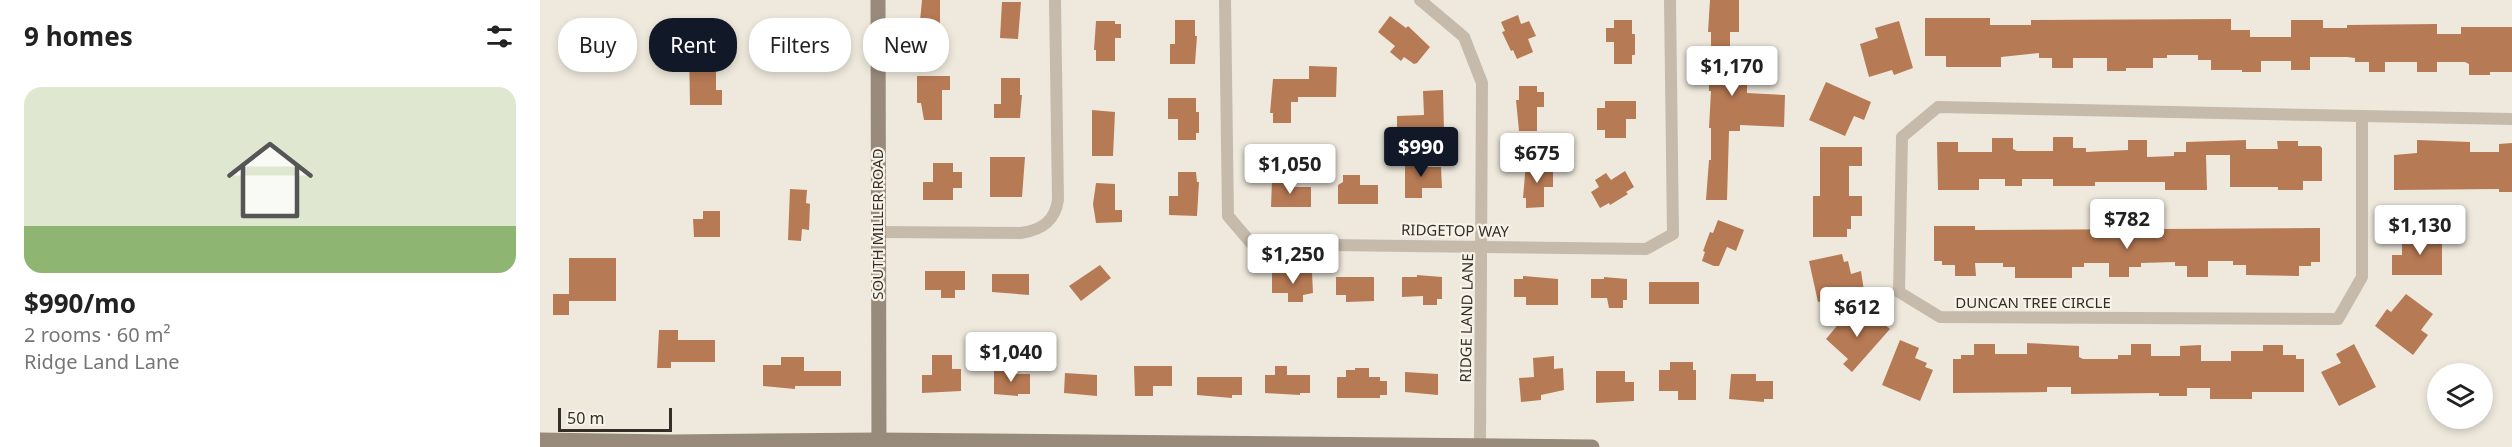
<!DOCTYPE html>
<meta charset="utf-8">
<style>
:root{--surface:#fff;--page:#f6f6f6;--text:#222;--muted:#767676;--line:#e0e0e0;--accent:#111827}
body{margin:0;font-family:"Noto Sans",sans-serif;background:var(--page);color:var(--text);height:100vh;display:flex;flex-direction:column;font-size:22px;white-space:nowrap}
*{box-sizing:border-box;margin:0}
p{font-size:20px;color:var(--muted)}
.icon{flex:none;width:33px;height:33px;fill:none;stroke:currentColor;stroke-width:2;stroke-linecap:round;stroke-linejoin:round}
.map{position:relative;flex:1;overflow:hidden}
.side{display:flex;flex-direction:column;background:var(--surface);width:540px}
.side>*{flex:none}
.hud{position:absolute;left:18px;top:18px;width:570px;height:54px;display:flex;gap:12px}
.buttons{position:absolute;left:1887px;top:363px;display:grid;gap:12px}
.buttons a{display:grid;place-items:center;width:66px;height:66px;border-radius:50%;background:var(--surface);box-shadow:0 3px 9px #0003;font-size:30px}
.scale{position:absolute;left:18px;bottom:15px;width:114px;box-sizing:border-box;padding-left:6px;border:3px solid #342e29;border-top:0;font-size:16px;line-height:21px;white-space:nowrap;color:#342e29;-webkit-text-stroke:4px #f7f3e9;paint-order:stroke}
.price{position:absolute;translate:-50% -51px;padding:0 14px;border-radius:6px;background:#fff;color:#222;font-size:20px;line-height:39px;filter:drop-shadow(0 2px 3px #0008)}
.price::after{content:'';position:absolute;left:50%;top:36px;width:18px;height:14px;margin-left:-9px;background:inherit;clip-path:polygon(0 0,100% 0,50% 100%)}
.price.active{background:var(--accent);color:#fff}
ul{padding:0;list-style:none}
li{display:grid;align-content:center;gap:12px;height:318px;padding:0 24px}
li+li{border-top:2px solid var(--line)}
li span{display:grid;place-items:center;height:186px;border-radius:18px;color:#555}
li>.icon{margin-inline-start:auto}
span .icon{width:108px;height:108px;fill:#fffc;stroke-width:1}
li b{font-size:26px}
h2{display:flex;justify-content:space-between;align-items:center;height:72px;padding:0 24px;font-size:26px}
.tag{padding:0 21px;border-radius:24px;background:var(--surface);box-shadow:0 3px 9px #0003;font-size:21px;line-height:54px}
.tag.active{background:var(--accent);color:#fff}
main{display:flex;flex:1;min-height:0}
.map>svg:first-child{display:block}
.building{fill:#b67a54}
.lines{fill:none;stroke-linecap:round;stroke-linejoin:round}
.street{stroke:#c6bbab;stroke-width:12}
.secondary{stroke:#998b7c;stroke-width:15}
.labels{text-anchor:middle;stroke-width:4.5;stroke-linejoin:round;paint-order:stroke}
.street-label{font-size:15px;fill:#342e29;stroke:#f7f3e9}
</style>
<main>
<section class="side">
<h2>9 homes<svg class="icon" aria-label="filters" viewBox="0 0 24 24"><path d="M4 7h16M4 17h16"/><circle cx="9" cy="7" r="2"/><circle cx="15" cy="17" r="2"/></svg></h2>
<ul>
<li><span style="background:linear-gradient(#dfe7d0 75%,#8fb573 0)"><svg class="icon" aria-label="home" viewBox="0 0 24 24"><path d="M3 11l9-7 9 7M6 9v11h12V9"/></svg></span><div><b>$990/mo</b><p>2 rooms · 60 m²</p><p>Ridge Land Lane</p></div></li>
</ul>
</section>
<div class="map">
<svg width="1972" height="447" viewBox="0 0 1972 447">
<rect width="100%" height="100%" fill="#efe9dd"/>
<!-- building -->
<g class="building">
<path d="M382,0H400V37H382V21H380Z"/>
<path d="M1170,0H1199V32H1190V62L1207,64V93L1245,95L1244,127L1200,125V131H1189L1187,200H1166L1169,160H1171V128H1169L1171,91H1169V73H1171V32H1168Z"/>
<path d="M462,2H481L478,39L460,38Z"/>
<path d="M978,15L981,24L989,21L996,36L988,39L993,52L977,59L973,50L971,51L962,32L965,31L961,22Z"/>
<path d="M850,16L866,28L868,26L890,47L877,63L874,64L864,57L861,61L850,52L855,46L838,32Z"/>
<path d="M1385,18H1450V25H1491V20L1691,19V30H1710V37H1751V20H1783V28H1807V25L1897,24V34H1921V27H1972V72H1950V75H1929V64L1925,62H1897V72H1877V62H1845V72H1829V62H1815V58L1807,57H1770V70H1751V61H1721V72H1702V70H1671V60H1658V55H1627V58H1613V68H1586V71H1567V58H1533V68H1512V58H1499V53L1461,57V67H1406V56H1385Z"/>
<path d="M635,20H655V36H657L655,64H630V44H635Z"/>
<path d="M1074,20H1092V34H1095V55H1092V64H1074V42H1066V28H1074Z"/>
<path d="M556,21H575V24H581V38H575V61H556V50H554Z"/>
<path d="M1359,21L1373,68L1354,75L1352,70L1329,77L1320,44L1338,38L1335,28Z"/>
<path d="M149,46H182V62H177L176,70V90H182V105H150Z"/>
<path d="M769,66L797,67L796,97H758V102H751V123H733V113H730L733,79H769Z"/>
<path d="M377,76H410V90H402V120H384L381,103H377Z"/>
<path d="M461,78H480V95H482L480,118H454V104H461Z"/>
<path d="M1286,82L1331,102L1324,120L1314,116L1305,136L1269,120Z"/>
<path d="M979,86H997V92H1004V107H997V131H979L976,100H979Z"/>
<path d="M903,90L904,131H885L882,130V127H857V116L884,115L883,91Z"/>
<path d="M628,98H656V112H659V133H656V140H638V119H628Z"/>
<path d="M1065,101H1096V119H1086V138H1065V130H1057V108H1065Z"/>
<path d="M552,110L575,112L573,156H552Z"/>
<path d="M1513,137H1533V148H1546V152L1588,150V140H1607V157L1634,156V152H1646V142L1706,140V149H1738L1737,141H1758V146H1780L1782,148V181H1763V190H1738V187H1690V155H1666L1667,190H1625V182H1555V186H1513V179H1482V186H1465V179H1439V190H1398L1397,142H1418V152H1452V138H1473V149L1477,151H1513Z"/>
<path d="M1877,140L1930,142V152H1959V144L1972,143V192H1959V189L1854,190V155L1877,153Z"/>
<path d="M1280,147H1322V166H1309V196H1322V216H1311V229H1307V237H1273V196H1280Z"/>
<path d="M450,157H485L482,197H450Z"/>
<path d="M865,160H883V167H901L902,188H882V198H865Z"/>
<path d="M393,163H413V172H422V188H413V200H383V182H393Z"/>
<path d="M986,163H1004V170H1013V187H1004V207L986,208V198H983Z"/>
<path d="M1085,171L1094,187L1086,192L1088,194L1070,205L1069,203L1060,208L1051,192L1059,187L1055,180L1066,173L1071,180Z"/>
<path d="M638,172H656L657,182H659L657,216L629,215V196H638Z"/>
<path d="M803,175H820V185H838V204H798V185L803,182Z"/>
<path d="M732,180H755V187H771V207H731Z"/>
<path d="M556,183L575,184V210H582V222L556,223L553,204Z"/>
<path d="M250,189L267,190L266,203L270,204L269,230L262,229L261,241L248,240Z"/>
<path d="M163,211H180V237H154L153,219H163Z"/>
<path d="M1178,220L1204,230L1196,251L1187,247L1179,266H1174L1162,261L1165,252L1163,251L1170,232L1173,233Z"/>
<path d="M1394,226H1435V230L1780,228V262H1771V266H1759V276L1706,275V265H1693V261H1668V277H1647V266H1635V262L1601,263V267H1589V277H1569V263H1544V267H1532V278H1475V267H1463V263H1435L1436,276H1415V265H1402V261H1394Z"/>
<path d="M1866,233H1902V275H1852V255H1862V242H1866Z"/>
<path d="M1302,254L1304,262L1308,261L1311,274L1321,271L1324,291L1278,302L1269,261Z"/>
<path d="M29,258H76V301H29V315H13V294H29Z"/>
<path d="M560,265L571,278L541,301L529,286Z"/>
<path d="M385,271H425V290H415V298H401V290H385Z"/>
<path d="M743,271L772,273L773,293L763,295V302H748V293H732V273H743Z"/>
<path d="M452,274H489V295L452,292Z"/>
<path d="M877,275L902,277V299H897V305H883V296L862,297V277H877Z"/>
<path d="M983,276L1018,279V305H986V297H974V279H983Z"/>
<path d="M796,277H834V301L806,302V295H796Z"/>
<path d="M1064,277L1087,279V300H1083V308H1069L1067,298H1051V279H1064Z"/>
<rect x="1109" y="282" width="50" height="22"/>
<path d="M1866,294L1893,314L1881,330L1888,335L1873,355L1835,326L1847,309L1851,312Z"/>
<path d="M1311,309L1328,323L1334,316L1350,329L1312,372L1303,364L1308,359L1286,339Z"/>
<path d="M119,330H138V340H175V362H131V368H117Z"/>
<path d="M1360,340L1379,348L1375,358L1387,363L1385,367L1393,370L1380,401L1342,385Z"/>
<path d="M1487,343L1539,346V357L1543,359H1578V355H1591V344H1611V356H1640V346L1661,345V361H1691V351H1723V345H1743V355H1756V359H1764V392H1712V399H1670V388H1647V396H1619V393L1531,394V387H1507V392L1413,393V359H1421V355H1434V344H1455V354H1487Z"/>
<path d="M1814,344L1836,387L1799,406L1781,372L1801,363L1796,354Z"/>
<path d="M392,355H412V369H421V391L382,393V375H392Z"/>
<path d="M1014,356V369L1023,368L1024,390L1001,395V400L981,402L979,378L994,377L993,358Z"/>
<path d="M241,357H264V371H301V386H255V389L223,386V365H241Z"/>
<path d="M1130,362H1153V370H1156V400H1138V391H1119V370H1130Z"/>
<path d="M594,366H632V386H613V396H595Z"/>
<path d="M735,366H747V375H770V393H760V395L725,393V375H735Z"/>
<path d="M815,368H829V377H840V381H847V395H840V398H797V377H806V370H815Z"/>
<path d="M454,369H470V374H490V394H478V396L454,394Z"/>
<path d="M1056,371H1085V382H1094V401L1056,403Z"/>
<path d="M865,372L898,374V395L865,392Z"/>
<path d="M525,373L557,375V396L524,393Z"/>
<path d="M1191,374H1216V381H1233V399H1224V402L1189,399Z"/>
<path d="M657,377H702V395H692V398L657,395Z"/>
</g>
<g class="lines">
<!-- street -->
<g class="street">
<path d="M685,0L688,216L712,244L1106,249L1133,234L1130,0"/>
<path d="M880,0L924,37L942,83L940,444"/>
<path d="M1398,107L1822,116V277L1798,319L1400,317L1359,292L1362,137Z"/>
<path d="M1822,116L1972,119"/>
<path d="M338,232L481,233C502,230 515,221 518,200L515,0"/>
</g>
<!-- secondary -->
<g class="secondary">
<path d="M338,0L339,447"/>
<path d="M0,440L131,442L338,440L1052,447"/>
</g>
</g>
<g class="labels">
<!-- street labels -->
<g class="street-label">
<text transform="translate(338 224) rotate(-90)" y="5">SOUTH MILLER ROAD</text>
<text transform="translate(915 231) rotate(1)" y="5">RIDGETOP WAY</text>
<text x="1493" y="308">DUNCAN TREE CIRCLE</text>
<text transform="translate(927 318) rotate(-89)" y="5">RIDGE LAND LANE</text>
</g>
</g>
</svg>
<div class="buttons">
<a><svg class="icon" aria-label="layers" viewBox="0 0 24 24"><path d="M12 4l9 5-9 5-9-5zM3 14l9 5 9-5"/></svg></a>
</div>
<div class="scale">50 m</div>
<b class="price" style="left:1192px;top:97px">$1,170</b>
<b class="price active" style="left:881px;top:178px">$990</b>
<b class="price" style="left:997px;top:184px">$675</b>
<b class="price" style="left:750px;top:195px">$1,050</b>
<b class="price" style="left:1587px;top:250px">$782</b>
<b class="price" style="left:1880px;top:256px">$1,130</b>
<b class="price" style="left:753px;top:285px">$1,250</b>
<b class="price" style="left:1317px;top:338px">$612</b>
<b class="price" style="left:471px;top:383px">$1,040</b>
<div class="hud">
<a class="tag">Buy</a>
<a class="tag active">Rent</a>
<a class="tag">Filters</a>
<a class="tag">New</a>
</div>
</div>
</main>
